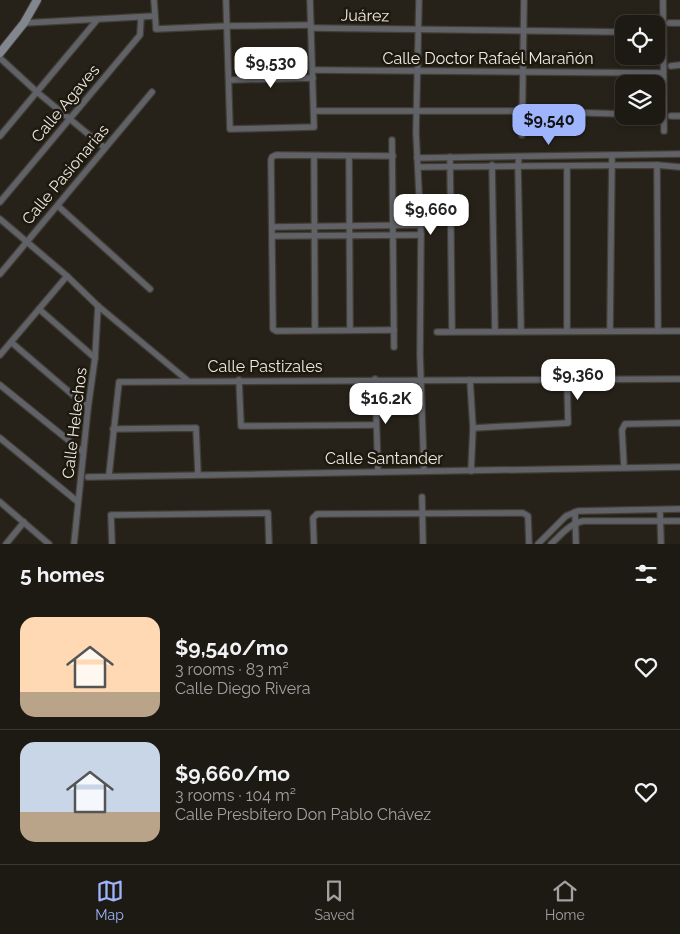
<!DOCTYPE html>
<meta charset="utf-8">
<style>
:root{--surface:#1d1a13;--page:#25231c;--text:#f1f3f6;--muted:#a0a1a0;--line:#3b3833;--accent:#9eb4fd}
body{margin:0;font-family:Raleway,sans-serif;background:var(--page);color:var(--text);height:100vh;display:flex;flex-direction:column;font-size:19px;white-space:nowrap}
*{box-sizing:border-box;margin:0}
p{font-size:16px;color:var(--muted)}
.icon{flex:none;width:28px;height:28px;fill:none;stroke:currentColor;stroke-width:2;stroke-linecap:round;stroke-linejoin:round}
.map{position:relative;height:544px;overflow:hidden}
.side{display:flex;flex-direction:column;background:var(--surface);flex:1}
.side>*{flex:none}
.fabs{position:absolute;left:615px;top:15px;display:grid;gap:10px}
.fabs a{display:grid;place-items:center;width:50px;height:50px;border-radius:10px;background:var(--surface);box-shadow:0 2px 8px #0003,0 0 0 1px var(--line);font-size:25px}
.price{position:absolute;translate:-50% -42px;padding:0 11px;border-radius:10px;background:#fff;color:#222;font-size:16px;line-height:32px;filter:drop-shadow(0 1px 2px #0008)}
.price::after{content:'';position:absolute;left:50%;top:30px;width:15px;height:11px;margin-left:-8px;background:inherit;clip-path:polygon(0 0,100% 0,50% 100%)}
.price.selected{background:var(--accent);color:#111}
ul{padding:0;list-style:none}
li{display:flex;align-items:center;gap:15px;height:125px;padding:0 20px}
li+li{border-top:1px solid var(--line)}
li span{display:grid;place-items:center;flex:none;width:140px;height:100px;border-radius:15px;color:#555}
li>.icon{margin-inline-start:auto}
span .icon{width:60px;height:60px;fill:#fffc;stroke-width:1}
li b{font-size:21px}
h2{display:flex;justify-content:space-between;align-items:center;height:60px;padding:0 20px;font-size:21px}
.tabs{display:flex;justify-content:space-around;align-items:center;height:70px;border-top:1px solid var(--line);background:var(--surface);font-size:14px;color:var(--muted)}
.tabs a{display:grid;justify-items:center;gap:2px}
.tabs .selected{color:var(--accent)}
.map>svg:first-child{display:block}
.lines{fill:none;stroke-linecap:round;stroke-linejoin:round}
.street-casing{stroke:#433e35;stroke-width:8}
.secondary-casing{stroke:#433e35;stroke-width:10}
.street{stroke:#606267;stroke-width:5.5}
.secondary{stroke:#82868e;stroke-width:8}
.labels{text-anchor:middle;stroke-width:5;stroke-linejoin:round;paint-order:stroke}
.street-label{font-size:16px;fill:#ece9e2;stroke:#1e190f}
</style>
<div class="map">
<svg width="680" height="544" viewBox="0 0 680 544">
<rect width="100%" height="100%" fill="#272219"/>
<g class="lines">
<!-- street casing -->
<g class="street-casing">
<g id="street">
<path d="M154,0L156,29L227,26L311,25"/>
<path d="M226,0L230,129L314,127L310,0"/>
<path d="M419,0L416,132L421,235L420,354L424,471"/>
<path d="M663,0L664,131"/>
<path d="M24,23L155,16"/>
<path d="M669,23H680"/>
<path d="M311,28L624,32"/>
<path d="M0,58L37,92L105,148"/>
<path d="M671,66L680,65"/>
<path d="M313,70L663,73"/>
<path d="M229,80L313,78"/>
<path d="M314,111H522L624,114"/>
<path d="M671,116H680"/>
<path d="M522,135L524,0"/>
<path d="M0,136L97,20"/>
<path d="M392,140L394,347"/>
<path d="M314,156L315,330"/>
<path d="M349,156L350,330"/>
<path d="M393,156L276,155L272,157L271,160L273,329L276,331L394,330"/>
<path d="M450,157L452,331"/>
<path d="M519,157L518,166L521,331"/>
<path d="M417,158L680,154"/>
<path d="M492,165L495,331"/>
<path d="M657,165L658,331"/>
<path d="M419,167L657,165L680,167"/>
<path d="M0,202L140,35L141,18"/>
<path d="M58,206L150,289"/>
<path d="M0,219L67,276L98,306L187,380"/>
<path d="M272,227L420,225"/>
<path d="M272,236L421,235"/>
<path d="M0,274L152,92"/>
<path d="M39,309L95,358"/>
<path d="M567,331V166"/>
<path d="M610,331L612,155"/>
<path d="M437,332L680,331"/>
<path d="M11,342L88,408"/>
<path d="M0,355L67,276"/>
<path d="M375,379L378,471"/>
<path d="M239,380L241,426L376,425"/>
<path d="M470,380L473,428L471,471"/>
<path d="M0,385L83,452"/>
<path d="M473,428L568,423L567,379"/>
<path d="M113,429L196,428L198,474"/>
<path d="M0,438L78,502"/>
<path d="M624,467L622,430L625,424L680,423"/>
<path d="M109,475L119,382L680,379"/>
<path d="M88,477L680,467"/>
<path d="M422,497L423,544"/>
<path d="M0,502L49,544"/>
<path d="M660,510L661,544"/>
<path d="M575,512L576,544"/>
<path d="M6,544L24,522"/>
<path d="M74,544L88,408L95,358L98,306"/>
<path d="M112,544L111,515L268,513L269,544"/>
<path d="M314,544L313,518L317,514L523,513L528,516L529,544"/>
<path d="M538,544L566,516L578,511L680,509"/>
<path d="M551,544C561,535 569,524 583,521H680"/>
</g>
</g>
<!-- secondary casing -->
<g class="secondary-casing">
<path id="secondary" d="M0,53L24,23L37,0"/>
</g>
<!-- street -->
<use href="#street" class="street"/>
<!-- secondary -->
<use href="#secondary" class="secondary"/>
</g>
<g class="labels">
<!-- street labels -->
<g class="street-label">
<text transform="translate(365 15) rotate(1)" y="6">Juárez</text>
<text x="488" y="64">Calle Doctor Rafaél Marañón</text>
<text transform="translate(65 103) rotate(-50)" y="6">Calle Agaves</text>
<text transform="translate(65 174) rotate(-50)" y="6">Calle Pasionarias</text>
<text x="265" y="372">Calle Pastizales</text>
<text transform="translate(74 423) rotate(-83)" y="6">Calle Helechos</text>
<text x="384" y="464">Calle Santander</text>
</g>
</g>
</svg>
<div class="fabs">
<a><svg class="icon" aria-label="locate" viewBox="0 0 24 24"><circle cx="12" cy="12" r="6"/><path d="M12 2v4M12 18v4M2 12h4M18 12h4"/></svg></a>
<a><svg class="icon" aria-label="layers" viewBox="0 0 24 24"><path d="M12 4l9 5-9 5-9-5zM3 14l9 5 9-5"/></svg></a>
</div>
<b class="price" style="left:271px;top:89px">$9,530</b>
<b class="price selected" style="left:549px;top:146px">$9,540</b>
<b class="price" style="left:431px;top:236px">$9,660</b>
<b class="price" style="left:578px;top:401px">$9,360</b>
<b class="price" style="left:386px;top:425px">$16.2K</b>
</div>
<section class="side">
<h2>5 homes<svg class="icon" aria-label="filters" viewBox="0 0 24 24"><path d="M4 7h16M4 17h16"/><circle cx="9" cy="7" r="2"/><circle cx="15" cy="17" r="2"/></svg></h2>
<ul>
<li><span style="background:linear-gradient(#ffd9b3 75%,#b9a48a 0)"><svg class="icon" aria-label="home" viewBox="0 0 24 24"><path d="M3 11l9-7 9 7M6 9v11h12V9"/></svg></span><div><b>$9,540/mo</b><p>3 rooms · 83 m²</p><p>Calle Diego Rivera</p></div><svg class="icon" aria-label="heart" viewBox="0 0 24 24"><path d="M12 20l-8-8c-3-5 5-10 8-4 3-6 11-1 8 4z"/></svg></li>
<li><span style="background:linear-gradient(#c9d6e8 70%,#b9a48a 0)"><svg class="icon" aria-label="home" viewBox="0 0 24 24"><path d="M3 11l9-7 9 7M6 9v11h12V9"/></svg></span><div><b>$9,660/mo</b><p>3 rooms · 104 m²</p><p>Calle Presbítero Don Pablo Chávez</p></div><svg class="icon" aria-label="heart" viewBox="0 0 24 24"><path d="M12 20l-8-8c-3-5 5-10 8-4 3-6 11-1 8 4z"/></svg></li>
</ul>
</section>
<nav class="tabs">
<a class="selected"><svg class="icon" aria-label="map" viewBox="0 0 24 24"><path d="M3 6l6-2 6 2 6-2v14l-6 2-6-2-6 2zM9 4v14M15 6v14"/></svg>Map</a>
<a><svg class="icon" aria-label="saved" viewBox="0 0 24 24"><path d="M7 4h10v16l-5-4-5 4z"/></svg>Saved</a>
<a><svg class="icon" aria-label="home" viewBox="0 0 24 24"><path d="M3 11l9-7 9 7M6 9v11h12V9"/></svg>Home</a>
</nav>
